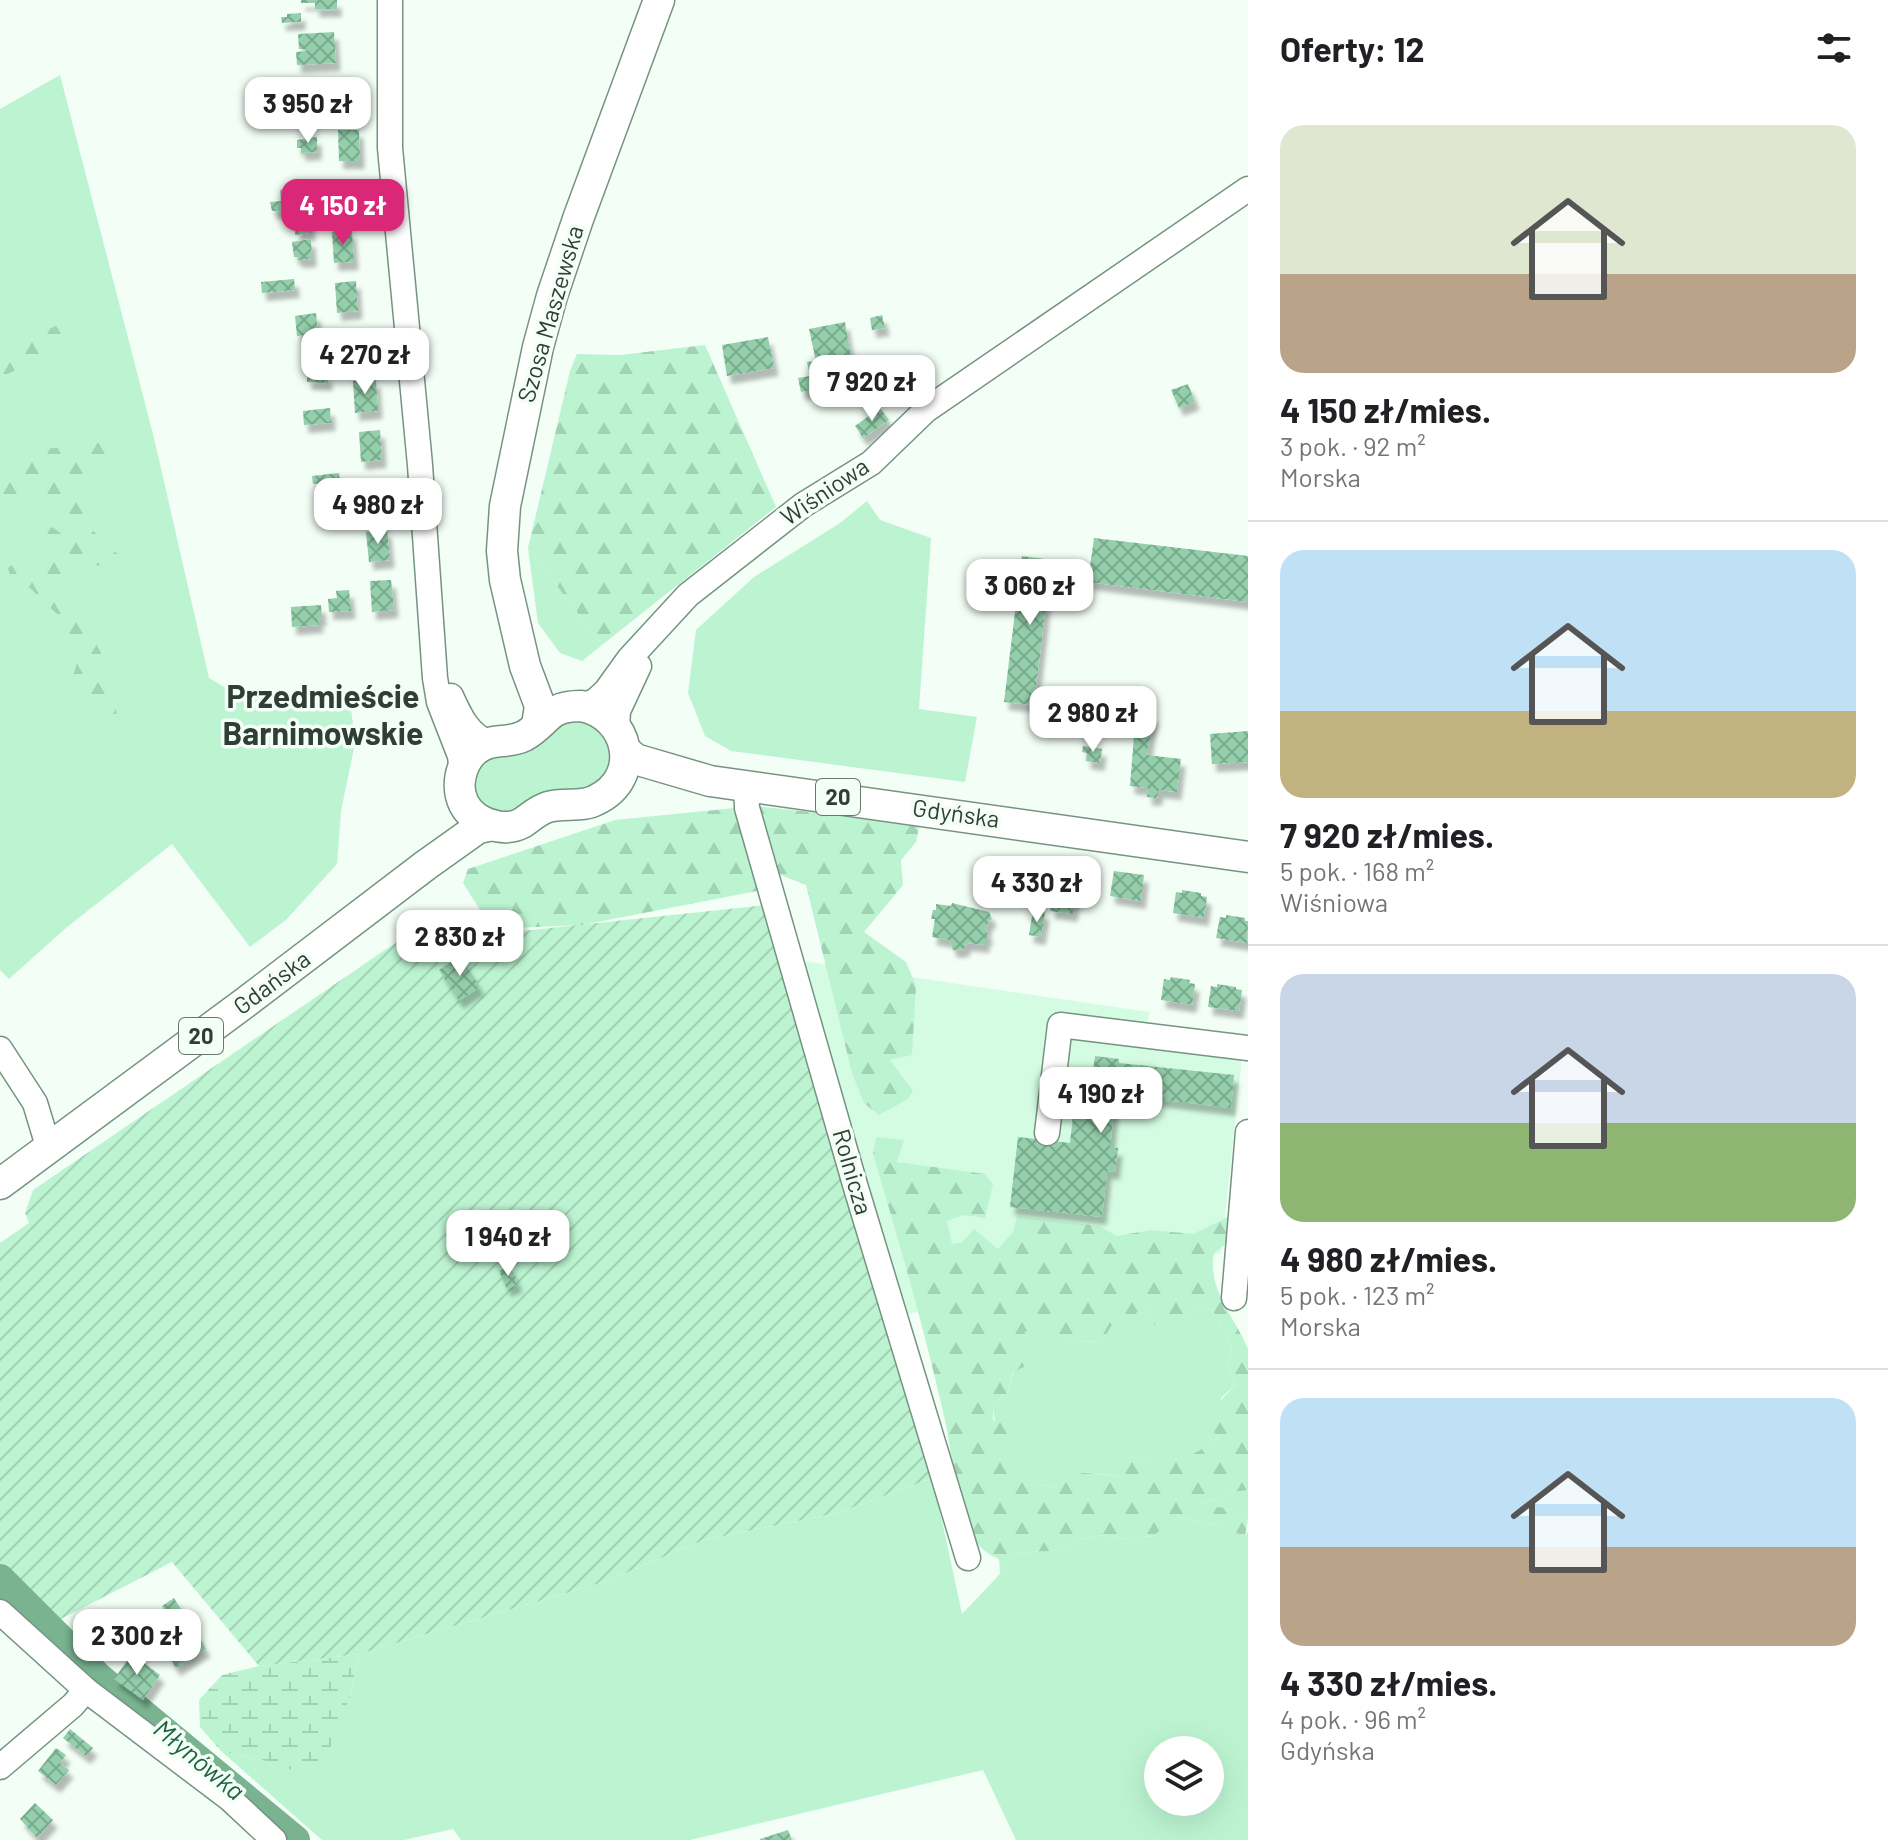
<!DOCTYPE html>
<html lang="pl">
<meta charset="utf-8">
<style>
:root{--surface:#fff;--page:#f2f2f2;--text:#202124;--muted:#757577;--line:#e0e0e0;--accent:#db2777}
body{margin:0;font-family:Barlow,sans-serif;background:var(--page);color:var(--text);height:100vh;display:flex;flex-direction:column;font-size:30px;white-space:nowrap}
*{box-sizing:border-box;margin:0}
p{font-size:26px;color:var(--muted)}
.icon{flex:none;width:44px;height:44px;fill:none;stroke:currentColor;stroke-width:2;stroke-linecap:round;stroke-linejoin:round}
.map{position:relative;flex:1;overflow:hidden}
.drawer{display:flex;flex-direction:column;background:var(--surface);width:640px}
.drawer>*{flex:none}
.tools{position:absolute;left:1144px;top:1736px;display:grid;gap:16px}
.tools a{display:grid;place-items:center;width:80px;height:80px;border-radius:50%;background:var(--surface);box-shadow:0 8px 32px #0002;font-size:40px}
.price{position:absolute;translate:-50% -68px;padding:0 18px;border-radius:16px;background:#fff;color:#222;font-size:26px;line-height:52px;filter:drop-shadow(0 2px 4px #0008)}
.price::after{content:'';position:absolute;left:50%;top:48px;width:24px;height:18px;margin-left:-12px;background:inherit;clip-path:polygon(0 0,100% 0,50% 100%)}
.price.on{background:var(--accent);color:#fff}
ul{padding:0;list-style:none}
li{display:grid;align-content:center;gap:16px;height:424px;padding:0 32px}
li+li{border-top:2px solid var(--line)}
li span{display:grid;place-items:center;height:248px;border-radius:24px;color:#555}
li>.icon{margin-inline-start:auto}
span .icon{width:144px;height:144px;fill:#fffc;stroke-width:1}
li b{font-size:34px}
h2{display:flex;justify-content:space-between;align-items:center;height:96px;padding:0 32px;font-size:34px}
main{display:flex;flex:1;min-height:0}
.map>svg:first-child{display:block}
.built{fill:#d4fce2}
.green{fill:#bcf4d1;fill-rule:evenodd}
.forest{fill:url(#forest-firs);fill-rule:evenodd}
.wetland{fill:url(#wetland-marsh)}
.garden{fill:url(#garden-furrows)}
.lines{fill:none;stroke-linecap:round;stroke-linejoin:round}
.river{stroke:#79b390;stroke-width:30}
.building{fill:url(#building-cross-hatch);filter:url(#shadow)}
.minor-casing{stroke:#769381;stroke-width:27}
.major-casing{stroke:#769381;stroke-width:33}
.minor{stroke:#fff;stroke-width:24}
.major{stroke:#fff;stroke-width:30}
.labels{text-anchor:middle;stroke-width:7;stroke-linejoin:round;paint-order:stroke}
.shield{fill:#f2fef6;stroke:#6b7870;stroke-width:2}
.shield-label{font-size:22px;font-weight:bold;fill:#313e36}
.street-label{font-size:24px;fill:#313e36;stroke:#f2fef6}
.water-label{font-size:26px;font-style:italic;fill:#1f6240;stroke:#f2fef6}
.district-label{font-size:32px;font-weight:bold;fill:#313e36;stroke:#f2fef6}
</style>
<main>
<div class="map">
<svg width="1248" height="1840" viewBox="0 0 1248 1840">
<defs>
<pattern id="forest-firs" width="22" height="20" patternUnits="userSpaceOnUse" patternTransform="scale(2)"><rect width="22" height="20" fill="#bcf4d1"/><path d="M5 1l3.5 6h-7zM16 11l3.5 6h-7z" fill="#a2d2b4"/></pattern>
<pattern id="wetland-marsh" width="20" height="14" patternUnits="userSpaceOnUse" patternTransform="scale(2)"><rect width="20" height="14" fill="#bcf4d1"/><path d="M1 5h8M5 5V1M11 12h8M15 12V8" fill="none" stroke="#a2d2b4"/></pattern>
<pattern id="garden-furrows" width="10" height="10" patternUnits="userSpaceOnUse" patternTransform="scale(2)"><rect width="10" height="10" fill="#bcf4d1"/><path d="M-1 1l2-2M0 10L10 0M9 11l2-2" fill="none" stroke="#a2d2b4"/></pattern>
<pattern id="building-cross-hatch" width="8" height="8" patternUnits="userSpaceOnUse" patternTransform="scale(2)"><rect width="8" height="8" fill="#94cfab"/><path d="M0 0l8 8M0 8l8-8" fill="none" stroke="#79a98c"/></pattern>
<filter id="shadow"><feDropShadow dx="4.5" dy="8" stdDeviation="2" flood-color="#0004"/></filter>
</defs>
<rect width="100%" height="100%" fill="#f2fef6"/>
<!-- built -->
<path class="built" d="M802,961L1149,1012L1147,1026L1244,1038L1221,1253L907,1314Z"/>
<!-- green -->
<g class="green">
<path d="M60,75L154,438L209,678L236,694L282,700L320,701L351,708L355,743L341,811L337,864L286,920L250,947L172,844L66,928L9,979L0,970V109Z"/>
<path d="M867,501L880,520L931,538L919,709L977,717L965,782L731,751L705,736L688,693L696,630L754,577L840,523Z"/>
<path d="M528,548L602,645L582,661L560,653L538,623Z"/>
<path d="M587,719L607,734L613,765L600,785L506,815L483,808L471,786L483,758L558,722Z"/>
<path d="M1200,1302C1224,1317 1219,1326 1232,1347L1228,1366L1236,1384L1221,1398V1436L1190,1458L1166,1461L1131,1457L1119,1476L1082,1472L1058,1487L1027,1484C1012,1459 993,1434 993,1404L1008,1392L1025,1330L1078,1341L1102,1342L1119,1312L1144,1307L1154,1324L1181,1319Z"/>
<path d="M933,1478L962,1614L1000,1574L1014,1555L1030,1552L1053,1551L1078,1540L1101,1535L1122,1539L1152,1536L1177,1517L1222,1526L1245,1536L1248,1531V1840H1016L983,1770L690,1840H461L453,1829L404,1840H322L221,1751L266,1761L350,1696L359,1654L604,1582L704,1540L837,1513ZM1158,1750H1210V1802H1158Z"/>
<path d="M1248,1490V1519L1226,1508L1198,1506L1227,1493Z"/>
</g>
<!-- forest -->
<g class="forest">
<path d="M79,315L92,330L0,378V352Z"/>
<path d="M705,345L776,507L602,645L528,548L570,371L577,354L620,355Z"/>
<path d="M104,442L120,452L96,472L73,478L91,529L126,562L123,568L73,563C45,597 86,622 100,651C110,671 115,696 117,718L85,694L73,676L79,656L57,614L30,588L14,589L8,568L24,555L39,554L32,531L48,525L61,533L53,505L39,493L25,498L9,521L0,524V477L46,449Z"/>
<path d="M755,806L920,824L916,842L901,860L903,885L864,932L906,962L916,986L912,1055L890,1060L913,1091L908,1099L879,1115L864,1103L852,1073L806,885L778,874L757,891L582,925L492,929L463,883L468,869L615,820Z"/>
<path d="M876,1137L904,1140L897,1162L985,1174L993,1184L985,1218L964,1215L947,1221L952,1244L962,1242L974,1229L998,1249L1013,1232L1017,1216L1099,1226L1117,1236L1151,1230L1193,1234L1230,1216L1227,1243L1214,1253C1207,1290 1235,1317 1248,1349V1490L1227,1493L1200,1505L1226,1508L1248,1519L1245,1537L1222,1526L1177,1517L1153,1536L1122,1539L1101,1535L1078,1540L1053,1551L1030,1552L1014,1555L1000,1574L999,1559C988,1555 977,1546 972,1536C958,1510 951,1447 944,1416C924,1328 899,1241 873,1154ZM1200,1302C1224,1317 1219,1326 1232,1347L1228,1366L1236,1384L1210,1412L1212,1431L1220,1437C1181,1464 1178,1462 1131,1457L1118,1476L1068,1471L1058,1487L1028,1484L1029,1465L1008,1453L1020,1429L993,1420V1404L1008,1392L1013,1372L1026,1366L1025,1331L1078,1341L1102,1342L1119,1313L1127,1320L1144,1307L1154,1324L1163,1328L1181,1319Z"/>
</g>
<!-- wetland -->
<path class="wetland" d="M359,1654L350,1696L318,1779L266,1761L221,1751L200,1727L199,1700L222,1675L259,1666Z"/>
<!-- garden -->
<path class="garden" d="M766,905L933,1478L837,1513L704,1540L604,1582L359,1654L259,1666L172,1562L57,1621L0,1569V1243L29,1223L25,1213L33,1190L407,935L428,958L466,937Z"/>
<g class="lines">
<!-- river -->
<path class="river" d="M0,1579L99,1678L295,1840"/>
</g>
<!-- building -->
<g class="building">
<path d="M301,0H337V9H315V3H301Z"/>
<path d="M301,13V22L282,23L281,17H287V14Z"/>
<path d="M334,32L336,63L297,65L296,52L307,51V49H299L298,34Z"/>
<path d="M358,80L359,110L338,111V81Z"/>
<path d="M338,130H359L360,161H339Z"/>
<path d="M317,137V152L301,153V148H297V140Z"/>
<path d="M348,181L350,211L330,213L328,182Z"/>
<path d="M288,189L289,200L308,199L309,206H313V210L272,211L270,202L281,201L280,190Z"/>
<path d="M310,216L311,233L295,235L296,218Z"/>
<path d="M352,231L354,262L334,263L332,232Z"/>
<path d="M311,239L312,259L298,260V257H294L292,242Z"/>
<path d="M294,279L295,290L262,293L261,282Z"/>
<path d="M356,281L358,311L337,313L335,283Z"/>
<path d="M316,313L318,334L297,336L295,316Z"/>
<path d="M882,315L885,328L872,330L870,318Z"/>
<path d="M845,322L855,382L801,392L798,378L810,376L807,362L816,361L809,329Z"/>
<path d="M359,331L362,362L341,363L339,333Z"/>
<path d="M768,337L774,368L727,376L722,345Z"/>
<path d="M328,374V383L307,382V375Z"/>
<path d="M376,380L378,411L355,413L353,381Z"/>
<path d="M1188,384L1195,402L1179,408L1171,390Z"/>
<path d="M330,408L331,423L304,425L303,411Z"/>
<path d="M880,408L889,420L863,438L855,426Z"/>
<path d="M380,430L382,460L361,462L359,432Z"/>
<path d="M339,473L340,482L313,484L312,476Z"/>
<path d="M383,480L386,511L355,513L352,483Z"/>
<path d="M387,530L390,560L369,562L366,532Z"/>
<path d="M1094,538L1248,556V602L1088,582Z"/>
<path d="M1022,556L1051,560L1049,577L1071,580L1069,599L1047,595L1034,705L1004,702Z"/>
<path d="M391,580L394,610L372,612L370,581Z"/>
<path d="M349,590L351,611L329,612L328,599L337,598L336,591Z"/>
<path d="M321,605L322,618L318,619L319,625L292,627L291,607Z"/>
<path d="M1136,712L1154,714L1147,755L1181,759L1177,792L1159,790L1157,798L1147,797L1148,788L1130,786Z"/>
<path d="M1248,731V762L1212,764L1210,734Z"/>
<path d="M1083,746L1102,749L1100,763L1086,761L1087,753L1082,752Z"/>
<path d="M1114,871L1144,875L1141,901L1110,896Z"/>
<path d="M1061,872L1073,874V877L1078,878L1073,914L1050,911L1052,891L1048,890L1049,884H1053L1055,874L1060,875Z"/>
<path d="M1182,890L1201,893V896L1207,897L1204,918L1173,913L1176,892L1182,893Z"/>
<path d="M952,903L989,912L992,919L988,922L986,931L989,936L985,939V945L967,943L964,949L953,950L949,940L932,937L935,919H931L933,910H936V904L951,906Z"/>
<path d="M1033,910L1045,912L1041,937L1029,935Z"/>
<path d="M1226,915L1245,918V921H1248L1247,943L1216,938L1220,917L1226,918Z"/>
<path d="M460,956L480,987L459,1001L439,970Z"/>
<path d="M1171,977L1190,980L1189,983L1195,984L1192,1005L1161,1000L1164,979L1170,980Z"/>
<path d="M1217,984L1236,987V989L1242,990L1239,1011L1208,1007L1211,986L1217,987Z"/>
<path d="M1095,1056L1119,1059V1063L1234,1075L1231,1108L1116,1094L1110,1148H1118L1115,1172L1107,1171L1102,1217L1010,1207L1018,1137L1070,1143L1076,1087L1091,1089Z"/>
<path d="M510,1266L518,1284L507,1289L499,1271Z"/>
<path d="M174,1598L206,1649L176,1668L168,1656L186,1645L162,1606Z"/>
<path d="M132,1654L160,1675L143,1700L114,1679Z"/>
<path d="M70,1729L93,1748L86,1756L63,1738Z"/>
<path d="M56,1748L66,1755L60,1763L69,1770L56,1785L38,1771Z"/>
<path d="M35,1803L53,1820L37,1838L20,1819Z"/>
<path d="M788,1830L792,1840H760V1839Z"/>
</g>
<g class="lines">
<!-- minor casing -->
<g class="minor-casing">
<g id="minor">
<path d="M390,0V148L420,465L435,678L439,702L460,756L462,772"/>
<path d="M451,696C460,716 468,734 489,743"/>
<path d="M581,706L595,701L606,691L629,659L688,595L803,505L871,463L926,410L1248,189"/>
<path d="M617,728L618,711L639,666"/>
<path d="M746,785L747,808L856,1188L968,1558"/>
<path d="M0,1049L35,1103L45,1136L52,1145"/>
<path d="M1047,1133L1060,1025L1248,1048"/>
<path d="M1234,1298L1248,1132"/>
<path d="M0,1612L86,1690L230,1799L274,1840"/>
<path d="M0,1767L73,1705L86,1690"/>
</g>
</g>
<!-- major casing -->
<g class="major-casing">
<g id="major">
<path d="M581,706C630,715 643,778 596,800C582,808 564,802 548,807C538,810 531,817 522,823C503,833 474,823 464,804C453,782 464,750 489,743C501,740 512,742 524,736C549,722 546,706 581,706Z"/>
<path d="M537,725L540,706L525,666L505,580L502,551L505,506L538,347L552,296L578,219L659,0"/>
<path d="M625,750L635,759L710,781L1248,857"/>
<path d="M0,1184L246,1002L426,865L478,828L493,825"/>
</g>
</g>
<!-- minor -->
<use href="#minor" class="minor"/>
<!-- major -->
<use href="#major" class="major"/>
</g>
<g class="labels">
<!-- shield labels -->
<g class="shield">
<rect x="816" y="779" width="44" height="36" rx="6"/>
<rect x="179" y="1018" width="44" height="36" rx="6"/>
</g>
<g class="shield-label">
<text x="838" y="805">20</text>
<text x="201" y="1044">20</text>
</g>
<!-- street labels -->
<g class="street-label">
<text transform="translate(551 314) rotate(-74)" y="8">Szosa Maszewska</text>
<text transform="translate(825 492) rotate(-34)" y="8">Wiśniowa</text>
<text transform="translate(956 814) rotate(8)" y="8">Gdyńska</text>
<text transform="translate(272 983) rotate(-37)" y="8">Gdańska</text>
<text transform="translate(852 1172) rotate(74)" y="8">Rolnicza</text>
</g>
<!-- water labels -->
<g class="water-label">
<text transform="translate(199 1760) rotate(40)" y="9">Młynówka</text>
</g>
<!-- district labels -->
<g class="district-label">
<text x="323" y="708">Przedmieście<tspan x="323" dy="37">Barnimowskie</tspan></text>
</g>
</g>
</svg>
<div class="tools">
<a><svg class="icon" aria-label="layers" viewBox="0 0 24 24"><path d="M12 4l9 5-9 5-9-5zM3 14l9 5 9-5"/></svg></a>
</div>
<b class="price" style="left:308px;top:145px">3 950 zł</b>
<b class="price on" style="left:343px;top:247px">4 150 zł</b>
<b class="price" style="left:365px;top:396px">4 270 zł</b>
<b class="price" style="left:872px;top:423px">7 920 zł</b>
<b class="price" style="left:378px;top:546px">4 980 zł</b>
<b class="price" style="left:1030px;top:627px">3 060 zł</b>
<b class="price" style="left:1093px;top:754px">2 980 zł</b>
<b class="price" style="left:1037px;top:924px">4 330 zł</b>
<b class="price" style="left:460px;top:978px">2 830 zł</b>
<b class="price" style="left:1101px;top:1135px">4 190 zł</b>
<b class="price" style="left:508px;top:1278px">1 940 zł</b>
<b class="price" style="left:137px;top:1677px">2 300 zł</b>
</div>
<section class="drawer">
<h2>Oferty: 12<svg class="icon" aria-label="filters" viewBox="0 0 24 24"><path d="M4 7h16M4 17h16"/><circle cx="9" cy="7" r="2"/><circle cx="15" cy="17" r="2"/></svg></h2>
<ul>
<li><span style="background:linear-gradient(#dfe7d0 60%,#b9a48a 0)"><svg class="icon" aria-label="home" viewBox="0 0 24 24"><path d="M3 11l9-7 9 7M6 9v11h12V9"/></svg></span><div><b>4 150 zł/mies.</b><p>3 pok. · 92 m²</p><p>Morska</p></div></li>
<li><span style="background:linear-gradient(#bfe0f5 65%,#c2b280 0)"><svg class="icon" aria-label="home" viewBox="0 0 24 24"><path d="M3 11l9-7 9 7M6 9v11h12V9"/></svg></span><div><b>7 920 zł/mies.</b><p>5 pok. · 168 m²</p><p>Wiśniowa</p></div></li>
<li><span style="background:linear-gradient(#c9d6e8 60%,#8fb573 0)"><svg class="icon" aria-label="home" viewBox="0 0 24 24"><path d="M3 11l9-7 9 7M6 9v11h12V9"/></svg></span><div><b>4 980 zł/mies.</b><p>5 pok. · 123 m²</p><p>Morska</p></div></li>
<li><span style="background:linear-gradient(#bfe0f5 60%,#b9a48a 0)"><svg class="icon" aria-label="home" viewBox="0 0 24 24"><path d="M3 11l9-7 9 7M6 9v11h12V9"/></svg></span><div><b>4 330 zł/mies.</b><p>4 pok. · 96 m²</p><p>Gdyńska</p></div></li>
</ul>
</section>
</main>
